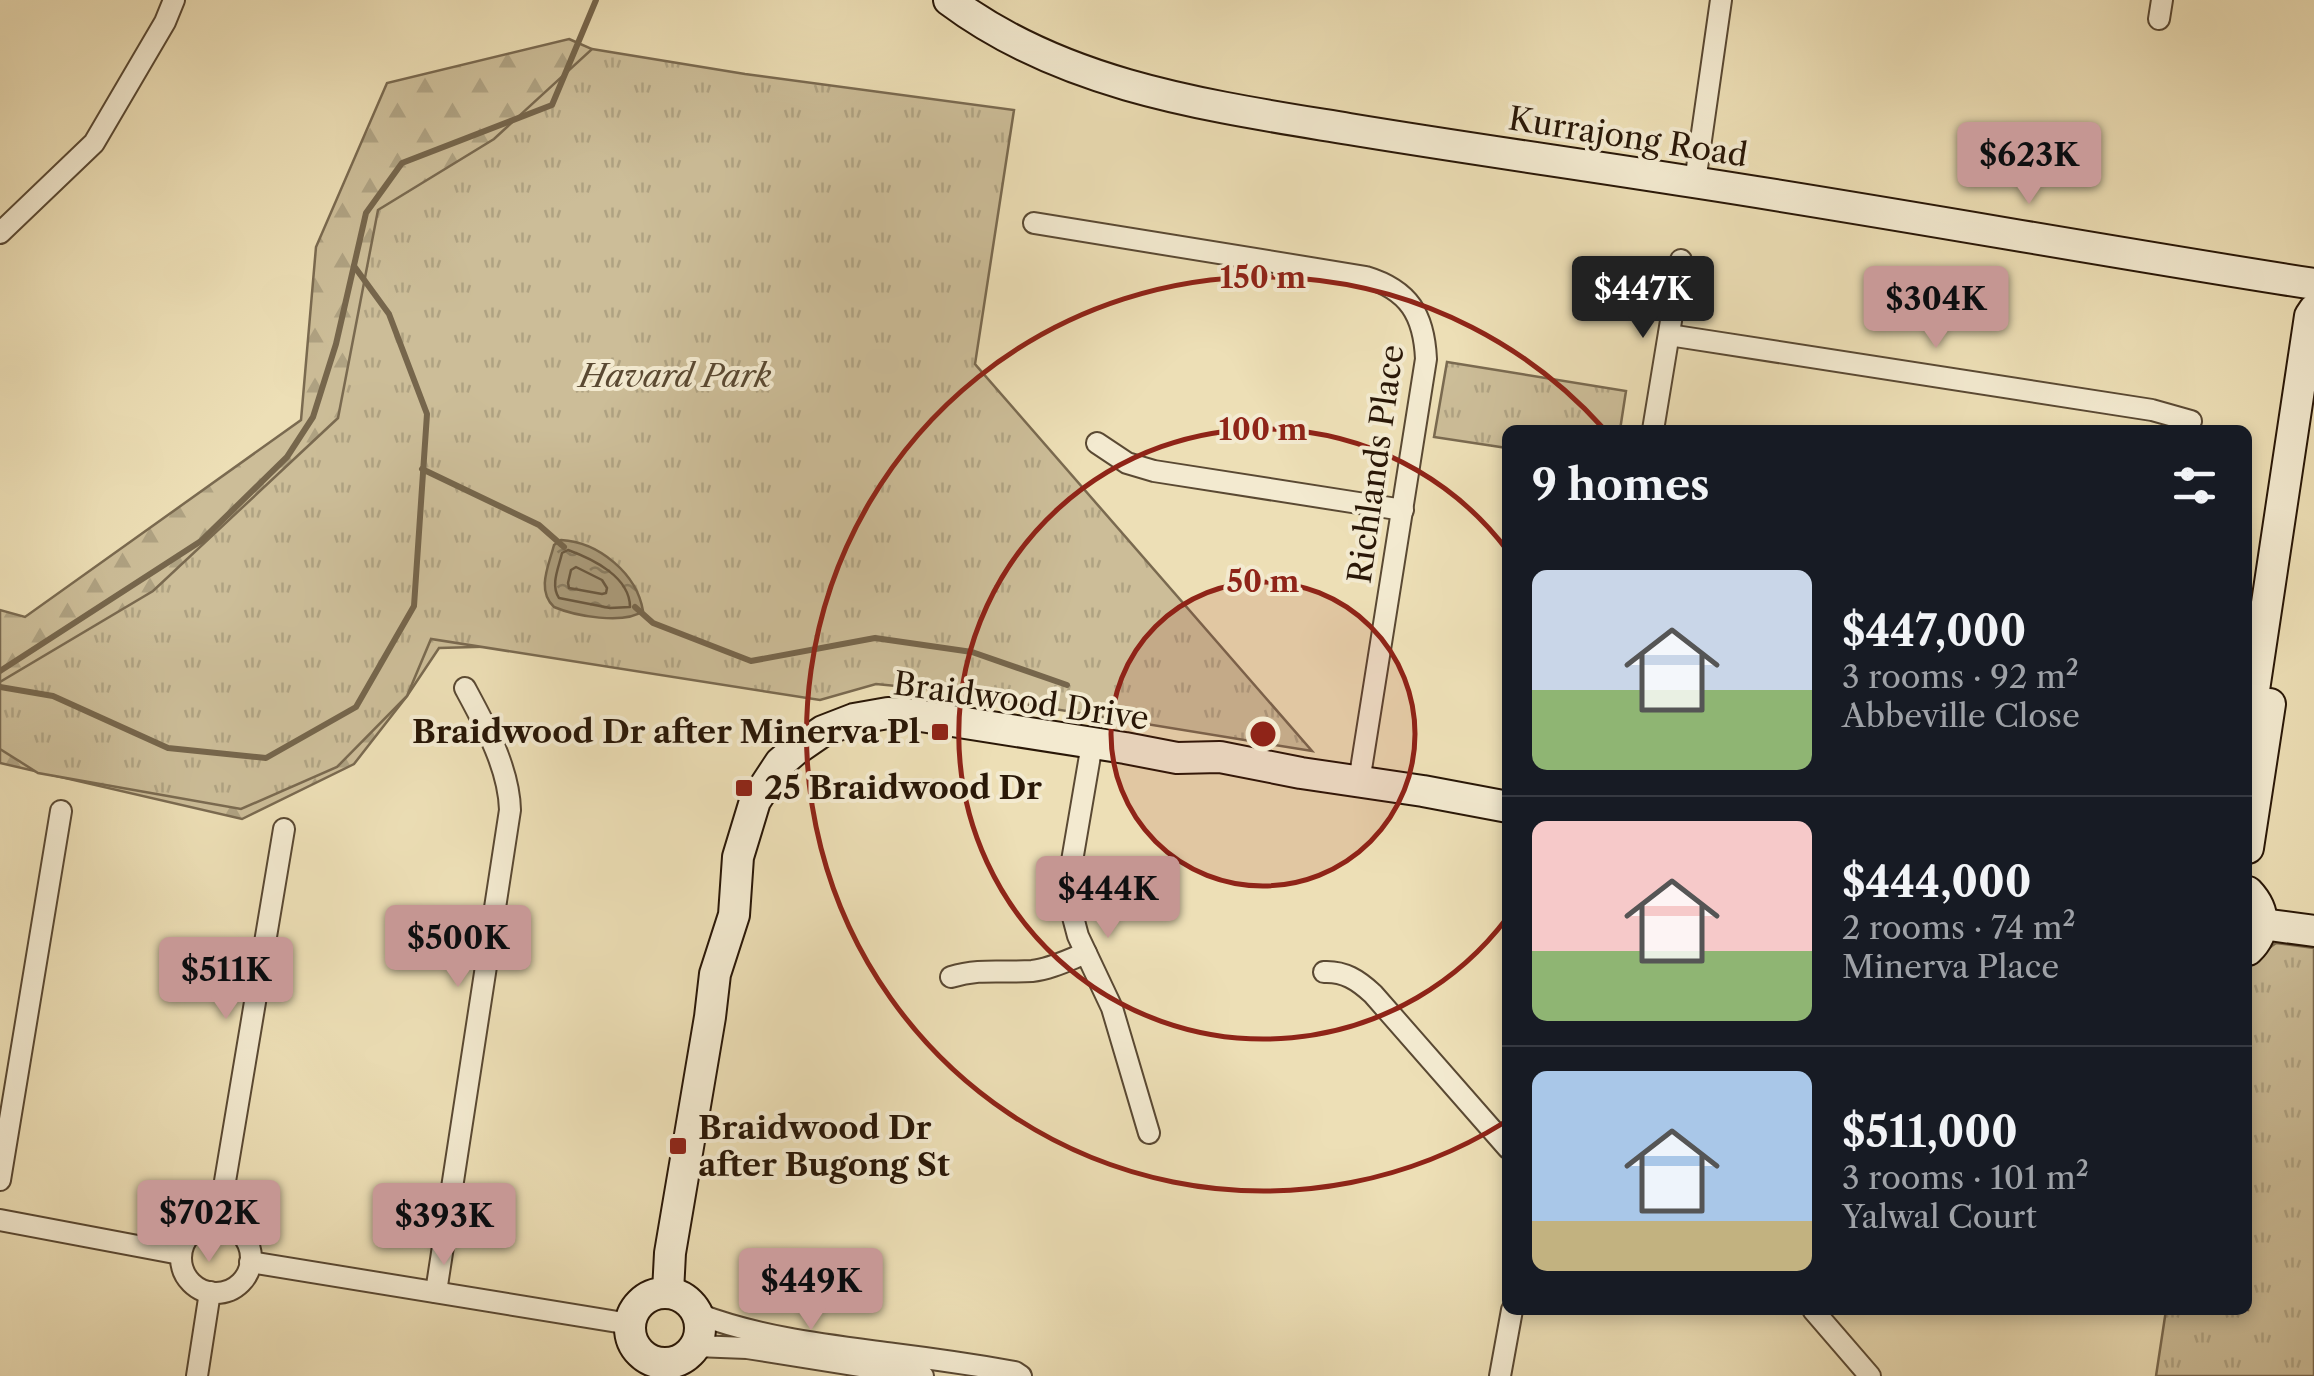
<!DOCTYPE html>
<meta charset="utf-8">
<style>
:root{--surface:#171b24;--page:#242831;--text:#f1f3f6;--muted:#9ea1a6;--line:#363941;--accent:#c59692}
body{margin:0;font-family:"Libre Caslon Text",serif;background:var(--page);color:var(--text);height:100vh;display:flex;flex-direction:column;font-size:38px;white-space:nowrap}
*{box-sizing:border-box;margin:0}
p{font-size:32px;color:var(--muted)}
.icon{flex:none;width:55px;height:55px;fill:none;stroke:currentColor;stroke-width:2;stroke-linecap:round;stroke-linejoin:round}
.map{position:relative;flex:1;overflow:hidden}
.sheet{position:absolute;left:1502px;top:425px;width:750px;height:890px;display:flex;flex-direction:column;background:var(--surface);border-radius:15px;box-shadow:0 5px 15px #0003}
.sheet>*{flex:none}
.price{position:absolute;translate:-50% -85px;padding:0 22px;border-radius:10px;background:var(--accent);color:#111;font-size:32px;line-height:65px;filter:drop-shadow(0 2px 5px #0008)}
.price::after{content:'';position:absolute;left:50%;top:60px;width:30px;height:22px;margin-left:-15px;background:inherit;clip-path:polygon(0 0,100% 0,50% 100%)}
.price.on{background:#222;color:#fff}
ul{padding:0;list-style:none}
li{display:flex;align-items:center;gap:30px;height:250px;padding:0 30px}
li+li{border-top:2px solid var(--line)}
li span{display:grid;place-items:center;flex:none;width:280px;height:200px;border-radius:15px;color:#555}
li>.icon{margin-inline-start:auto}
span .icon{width:120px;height:120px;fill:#fffc;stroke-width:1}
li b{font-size:42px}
h2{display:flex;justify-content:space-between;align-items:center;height:120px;padding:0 30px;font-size:42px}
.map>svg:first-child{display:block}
.forest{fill:url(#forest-firs);stroke:#7a6a50;stroke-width:2.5}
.park{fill:url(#park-tufts);stroke:#7a6a50;stroke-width:2.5}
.water{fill:url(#water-ripples);stroke:#76664c;stroke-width:2.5}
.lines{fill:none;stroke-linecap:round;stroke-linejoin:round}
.shore{stroke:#6a5940;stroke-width:2.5}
.stream{stroke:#76664c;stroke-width:6}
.street-casing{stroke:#5a4933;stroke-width:24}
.secondary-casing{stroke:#291707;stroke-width:34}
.street{stroke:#f3ead0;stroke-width:20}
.secondary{stroke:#f3ead0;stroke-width:30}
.ring{fill:none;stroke:#8f2418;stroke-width:5}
.poi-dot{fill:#8f2418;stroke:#f3ead0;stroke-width:4}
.labels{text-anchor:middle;stroke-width:8;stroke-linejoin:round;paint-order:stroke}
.street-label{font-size:32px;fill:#291707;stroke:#f3ead0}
.park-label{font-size:32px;font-style:italic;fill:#5a4932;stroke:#f3ead0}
.poi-label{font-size:32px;font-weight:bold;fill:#291707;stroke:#f3ead0;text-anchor:start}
.centre{fill:#8f2418;stroke:#f3ead0;stroke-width:5}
.ring-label{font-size:30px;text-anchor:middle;font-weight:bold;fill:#8f2418;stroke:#f3ead0;stroke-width:8;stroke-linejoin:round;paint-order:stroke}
</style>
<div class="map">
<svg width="2314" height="1376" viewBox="0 0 2314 1376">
<defs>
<pattern id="forest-firs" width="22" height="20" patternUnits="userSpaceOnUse" patternTransform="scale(2.5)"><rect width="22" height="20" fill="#ccbd98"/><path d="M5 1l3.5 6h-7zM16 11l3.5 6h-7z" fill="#afa282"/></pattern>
<pattern id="park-tufts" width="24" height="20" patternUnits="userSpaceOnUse" patternTransform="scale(2.5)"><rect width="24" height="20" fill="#ccbd98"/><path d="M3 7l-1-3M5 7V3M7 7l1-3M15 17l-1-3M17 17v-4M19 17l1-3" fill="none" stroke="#afa282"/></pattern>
<pattern id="water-ripples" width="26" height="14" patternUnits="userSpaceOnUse" patternTransform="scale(2.5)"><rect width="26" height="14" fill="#aa9b7a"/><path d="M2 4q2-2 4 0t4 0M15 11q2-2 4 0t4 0" fill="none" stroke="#8a7d62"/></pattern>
</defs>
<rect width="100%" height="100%" fill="#eddfb6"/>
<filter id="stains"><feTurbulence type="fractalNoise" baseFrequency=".002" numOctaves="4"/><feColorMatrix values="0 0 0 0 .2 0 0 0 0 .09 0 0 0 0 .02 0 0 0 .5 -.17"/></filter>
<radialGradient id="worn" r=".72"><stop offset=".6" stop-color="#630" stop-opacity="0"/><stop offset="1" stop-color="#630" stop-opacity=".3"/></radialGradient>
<!-- forest -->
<path class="forest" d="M569,39L592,49L610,160L512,646L439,648L407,696L354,764L242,819L0,763V610L25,617L301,420L316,247L387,83Z"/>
<!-- park -->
<g class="park">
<path d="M592,49L745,74L1014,110L975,364L1312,751L937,690L876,684L820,700L431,639L407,696L337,767L241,809L38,773L0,749V682L153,591L338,418L378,210L494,139Z"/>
<path d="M1447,362L1626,391L1620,430H1508L1507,448L1434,437Z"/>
<path d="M2276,943L2314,948V1376H2156L2166,1310H2248V963Z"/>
</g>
<!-- water -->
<path class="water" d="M561,540C599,542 637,574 643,611C624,625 575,616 554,607C536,590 549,565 554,545Z"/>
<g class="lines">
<!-- shore -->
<g class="shore">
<path d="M568,550C593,559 630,577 630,607L610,608L559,598C550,585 559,567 562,553Z"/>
<path d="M576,567L602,580L607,588L606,593L602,594L569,588L568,583L571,570Z"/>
</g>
<!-- stream -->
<g class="stream">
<path d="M422,469L539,525L564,547"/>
<path d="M635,607L653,623L751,661L875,638L972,652L1067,685"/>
<path d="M0,671L201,541L287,457L313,417L336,344L366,213L402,163L552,105L596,0"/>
<path d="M0,687L53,696L168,748L266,758L356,707L414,606L427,414L389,314L354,266"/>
</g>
<!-- street casing -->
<g class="street-casing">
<g id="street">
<path d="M2159,19L2162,0"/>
<path d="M1695,182L1721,0"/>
<path d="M1034,223L1366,277C1409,290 1424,315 1426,359L1359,782"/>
<path d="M0,233L94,143L165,22L174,0"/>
<path d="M1669,335L2152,410L2191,421"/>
<path d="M1653,430L1681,260"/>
<path d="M1097,443L1127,463L1154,471L1403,510"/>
<path d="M1092,744L1072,861L1069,902L1078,936L1112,1008L1149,1133"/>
<path d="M1324,972C1344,971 1358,980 1373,994L1508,1148"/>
<path d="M951,977C980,968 1002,973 1032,971C1051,969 1068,960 1086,953"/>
<path d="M0,1180L61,811"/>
<path d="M0,1220L180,1254"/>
<path d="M218,1223L284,829"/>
<circle cx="216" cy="1258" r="35"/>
<path d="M250,1262L630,1324"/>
<path d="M436,1292L510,810C509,768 485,725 465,688"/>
<path d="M1813,1310L1870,1376"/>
<path d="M698,1314C761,1338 827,1345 894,1354C934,1359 975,1365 1015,1372L1021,1376"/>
<path d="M695,1346L747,1348L923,1376"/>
<path d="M197,1376L210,1292"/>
<path d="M1500,1376L1512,1310"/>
</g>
</g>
<!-- secondary casing -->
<g class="secondary-casing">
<g id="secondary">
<path d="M949,0C1065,87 1210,106 1349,129C1464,148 1579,164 1693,182C1901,214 2107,252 2314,284"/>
<path d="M2248,730L2310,316L2314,310"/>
<path d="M2248,848L2270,704"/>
<path d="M2248,892C2266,911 2266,932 2248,950"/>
<path d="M2262,924L2314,931"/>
<path d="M668,1292L670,1253L710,1017L715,974L734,915L738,857L755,801L780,763L794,751L823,731L854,719L888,713L908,714L1125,748L1177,758L1220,757L1301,773L1423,791L1508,807"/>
<circle cx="665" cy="1328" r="35"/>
</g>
</g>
<!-- street -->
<use href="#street" class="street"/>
<!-- secondary -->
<use href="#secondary" class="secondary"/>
</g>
<!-- distance rings -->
<circle cx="1263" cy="734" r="152" fill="#8f2418" fill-opacity=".12"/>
<g class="ring">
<circle cx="1263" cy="734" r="152"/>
<path d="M1507 918A305 305 0 1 1 1507 550"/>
<path d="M1505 1122A457 457 0 1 1 1603 428"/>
</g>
<!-- markers -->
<g class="poi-dot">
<rect x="930" y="722" width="20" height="20" rx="5"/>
<rect x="734" y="778" width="20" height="20" rx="5"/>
<rect x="668" y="1136" width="20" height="20" rx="5"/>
</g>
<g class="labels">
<!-- street labels -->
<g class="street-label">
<text transform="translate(1628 137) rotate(9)" y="11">Kurrajong Road</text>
<text transform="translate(1376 464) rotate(-82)" y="11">Richlands Place</text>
<text transform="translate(1021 701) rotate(8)" y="11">Braidwood Drive</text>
</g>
<!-- park labels -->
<g class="park-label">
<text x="675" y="387">Havard Park</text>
</g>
<!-- poi labels -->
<g class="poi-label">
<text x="920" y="743" text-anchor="end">Braidwood Dr after Minerva Pl</text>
<text x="764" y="799">25 Braidwood Dr</text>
<text x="698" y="1139">Braidwood Dr<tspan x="698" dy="37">after Bugong St</tspan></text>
</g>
</g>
<circle cx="1263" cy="734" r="15" class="centre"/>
<g class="ring-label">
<text x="1263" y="288">150 m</text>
<text x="1263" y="440">100 m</text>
<text x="1263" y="592">50 m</text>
</g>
<rect width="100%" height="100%" filter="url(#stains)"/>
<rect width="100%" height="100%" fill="url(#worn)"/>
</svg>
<b class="price" style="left:2029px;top:207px">$623K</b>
<b class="price on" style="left:1643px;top:341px">$447K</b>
<b class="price" style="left:1936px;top:351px">$304K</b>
<b class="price" style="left:1108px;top:941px">$444K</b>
<b class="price" style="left:458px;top:990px">$500K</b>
<b class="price" style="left:226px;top:1022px">$511K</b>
<b class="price" style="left:209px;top:1265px">$702K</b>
<b class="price" style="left:444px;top:1268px">$393K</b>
<b class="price" style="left:811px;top:1333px">$449K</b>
<section class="sheet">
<h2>9 homes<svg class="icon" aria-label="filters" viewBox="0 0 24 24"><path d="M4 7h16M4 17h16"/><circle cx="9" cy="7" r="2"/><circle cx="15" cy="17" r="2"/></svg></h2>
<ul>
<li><span style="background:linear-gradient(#c9d6e8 60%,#8fb573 0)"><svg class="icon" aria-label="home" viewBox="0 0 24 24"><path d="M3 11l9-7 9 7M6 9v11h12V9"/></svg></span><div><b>$447,000</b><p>3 rooms · 92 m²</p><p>Abbeville Close</p></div></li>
<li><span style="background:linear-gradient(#f6c9c9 65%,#8fb573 0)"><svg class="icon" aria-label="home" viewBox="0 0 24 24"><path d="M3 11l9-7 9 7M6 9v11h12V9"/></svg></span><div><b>$444,000</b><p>2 rooms · 74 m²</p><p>Minerva Place</p></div></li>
<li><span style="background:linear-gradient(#a9c7e8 75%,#c2b280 0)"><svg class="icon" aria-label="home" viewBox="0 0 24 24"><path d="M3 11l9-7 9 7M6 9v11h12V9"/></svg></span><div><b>$511,000</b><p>3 rooms · 101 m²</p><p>Yalwal Court</p></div></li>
</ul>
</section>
</div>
